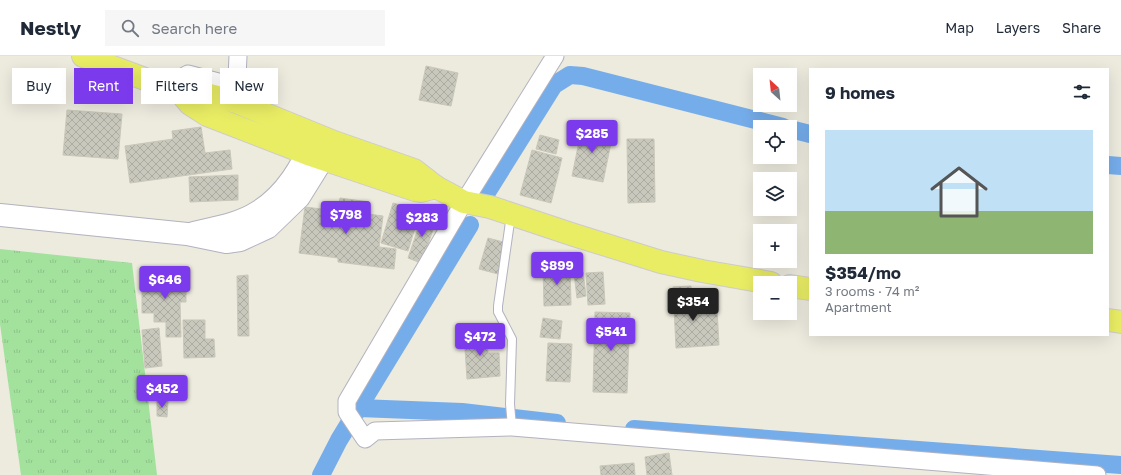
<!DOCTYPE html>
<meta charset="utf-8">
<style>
:root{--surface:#fff;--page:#f6f6f7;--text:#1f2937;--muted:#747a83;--line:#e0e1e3;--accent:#7c3aed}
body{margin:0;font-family:"Golos Text",sans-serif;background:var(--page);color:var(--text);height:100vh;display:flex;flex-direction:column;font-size:15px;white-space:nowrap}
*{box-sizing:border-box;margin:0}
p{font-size:13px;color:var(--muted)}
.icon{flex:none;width:22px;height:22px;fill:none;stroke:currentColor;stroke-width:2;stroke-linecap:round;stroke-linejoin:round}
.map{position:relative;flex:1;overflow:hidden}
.drawer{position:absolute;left:809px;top:12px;width:300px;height:268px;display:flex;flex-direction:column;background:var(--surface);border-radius:0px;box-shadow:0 4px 16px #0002}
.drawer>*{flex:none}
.hud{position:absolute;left:12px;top:12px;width:380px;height:36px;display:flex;gap:8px}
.needle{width:26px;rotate:333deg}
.fabs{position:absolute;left:753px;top:12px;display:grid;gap:8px}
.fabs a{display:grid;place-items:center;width:44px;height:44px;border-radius:0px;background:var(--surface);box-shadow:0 4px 16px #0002;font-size:20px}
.price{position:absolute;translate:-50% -34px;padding:0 9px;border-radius:4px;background:var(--accent);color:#fff;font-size:13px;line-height:26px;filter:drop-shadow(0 1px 2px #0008)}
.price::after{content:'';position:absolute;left:50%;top:24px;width:12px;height:9px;margin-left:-6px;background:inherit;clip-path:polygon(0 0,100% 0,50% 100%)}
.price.active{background:#222;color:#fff}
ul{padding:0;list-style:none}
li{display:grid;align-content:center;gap:8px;height:212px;padding:0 16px}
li+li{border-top:1px solid var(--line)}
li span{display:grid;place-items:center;height:124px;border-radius:0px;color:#555}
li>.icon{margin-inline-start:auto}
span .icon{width:72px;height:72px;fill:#fffc;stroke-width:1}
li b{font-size:17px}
h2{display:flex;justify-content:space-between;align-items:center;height:48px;padding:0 16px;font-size:17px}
.tag{padding:0 14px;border-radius:0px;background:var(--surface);box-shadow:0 4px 16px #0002;font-size:14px;line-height:36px}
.tag.active{background:var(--accent);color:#fff}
header{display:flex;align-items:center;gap:24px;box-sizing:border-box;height:56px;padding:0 20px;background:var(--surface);border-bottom:1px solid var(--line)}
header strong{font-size:19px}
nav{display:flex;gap:22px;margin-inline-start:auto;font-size:14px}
.search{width:280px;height:36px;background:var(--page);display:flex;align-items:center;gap:10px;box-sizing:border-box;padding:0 14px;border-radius:0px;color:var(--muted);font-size:15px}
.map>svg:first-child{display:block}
.grass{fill:url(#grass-tufts)}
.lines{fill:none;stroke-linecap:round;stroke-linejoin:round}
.canal{stroke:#75adeb;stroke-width:18}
.building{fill:url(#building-cross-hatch);stroke:#c8c7b8}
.service-casing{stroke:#b3b2bf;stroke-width:10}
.minor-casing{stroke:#b3b2bf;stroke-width:19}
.secondary-casing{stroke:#b3b2bf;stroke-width:24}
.primary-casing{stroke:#ccc;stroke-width:24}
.service{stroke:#fff;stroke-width:8}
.minor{stroke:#fff;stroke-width:17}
.secondary{stroke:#fff;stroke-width:22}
.primary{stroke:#e9ed64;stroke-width:22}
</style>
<header>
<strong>Nestly</strong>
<div class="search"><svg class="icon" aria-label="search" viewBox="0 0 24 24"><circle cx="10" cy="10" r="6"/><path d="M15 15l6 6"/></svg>Search here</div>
<nav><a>Map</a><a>Layers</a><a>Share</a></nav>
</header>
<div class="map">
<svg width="1121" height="419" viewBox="0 0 1121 419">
<defs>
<pattern id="grass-tufts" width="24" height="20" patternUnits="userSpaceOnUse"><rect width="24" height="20" fill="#a2e29d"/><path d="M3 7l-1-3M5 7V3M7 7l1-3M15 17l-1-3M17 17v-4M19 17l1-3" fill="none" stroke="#8cc287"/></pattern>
<pattern id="building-cross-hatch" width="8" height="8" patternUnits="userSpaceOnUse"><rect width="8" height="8" fill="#c9c8bd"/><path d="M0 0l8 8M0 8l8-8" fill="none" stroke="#adaca3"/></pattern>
</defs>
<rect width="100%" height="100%" fill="#edeade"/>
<!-- grass -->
<path class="grass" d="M0,193L132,207L157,419H21L0,268Z"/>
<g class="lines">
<!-- canal -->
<g class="canal">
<path d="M790,73L810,78"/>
<path d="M1108,109L1121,110"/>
<path d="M484,141L554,29L570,19L583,20L783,71"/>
<path d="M359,352L462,356L557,367"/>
<path d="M634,373L1121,409"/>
<path d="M321,419L339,384L470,169"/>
</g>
</g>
<!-- building -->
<g class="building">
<path d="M426,10L458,17L451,50L419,44Z"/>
<path d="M67,54L122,58L118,103L63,99Z"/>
<path d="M201,71L205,97L230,94L232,113L130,127L125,90L173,83L172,75Z"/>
<path d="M582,71L613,77L603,126L572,120Z"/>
<path d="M540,79L559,84L556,98L536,93Z"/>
<path d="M627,83H654L655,146L628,147Z"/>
<path d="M532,94L562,102L551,147L520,139Z"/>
<path d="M238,119V144L190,146L189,121Z"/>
<path d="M340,142L369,146L368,158L383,160L379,191L396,193L394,213L338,206V202L299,197L305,151L338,155Z"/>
<path d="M393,147L420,155L408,195L381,187Z"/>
<path d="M423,158L437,163L421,207L408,202Z"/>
<path d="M488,182L507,187L498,218L479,213Z"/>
<path d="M543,210H570L571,249L544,250Z"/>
<path d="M583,216L586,240L577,242L574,217Z"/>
<path d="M603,216L605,248L588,249L586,217Z"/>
<path d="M186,218V246H180L181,281H166V266H154V257H142V219Z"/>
<path d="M248,219L249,280H238L237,220Z"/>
<path d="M691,230L693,255L717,253L719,289L676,292L673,231Z"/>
<path d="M595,256L630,257L627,337L593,336Z"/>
<path d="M543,262L562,265L560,283L540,281Z"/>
<path d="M183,264H205V283H214L215,301L184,302Z"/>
<path d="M159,272L162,310L145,312L142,274Z"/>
<path d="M486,275L488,297H499L500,320L467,323L464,277Z"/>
<path d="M548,287L572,288L570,326L546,325Z"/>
<path d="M157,345H168L167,361L157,360Z"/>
<path d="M669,397L672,419H647L645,401Z"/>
<path d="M634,407L635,419H601L600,410Z"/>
</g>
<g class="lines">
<!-- service casing -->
<g class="service-casing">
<path id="service" d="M511,159L498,250V256L512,283L510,348L512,371"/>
</g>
<!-- minor casing -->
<g class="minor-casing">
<g id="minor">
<path d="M555,0L464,146L347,345V356L365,383L375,375L512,371L1097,419"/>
<path d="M165,31L188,18L237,31"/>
<path d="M236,42L238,0"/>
</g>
</g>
<!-- secondary casing -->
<g class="secondary-casing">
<g id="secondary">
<path d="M0,159L187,178L226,186L240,184L268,171L299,141L332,88"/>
<path d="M194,177C215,172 240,168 258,156C286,139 302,110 315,81"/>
</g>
</g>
<!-- primary casing -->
<g class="primary-casing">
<g id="primary">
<path d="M83,0L180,36H198L236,46L334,86L414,114L436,131L464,146L490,151L574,179L661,206L702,215L771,227"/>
<path d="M180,36L190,48L207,59L308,98L415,134L421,135L436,131"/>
<path d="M790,230L810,233"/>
<path d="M1108,264L1121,266"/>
</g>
</g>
<!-- service -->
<use href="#service" class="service"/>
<!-- minor -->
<use href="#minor" class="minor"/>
<!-- secondary -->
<use href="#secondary" class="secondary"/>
<!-- primary -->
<use href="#primary" class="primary"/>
</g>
</svg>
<div class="fabs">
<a><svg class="needle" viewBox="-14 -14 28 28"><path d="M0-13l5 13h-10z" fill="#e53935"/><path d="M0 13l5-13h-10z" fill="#747a83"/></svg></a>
<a><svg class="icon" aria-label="locate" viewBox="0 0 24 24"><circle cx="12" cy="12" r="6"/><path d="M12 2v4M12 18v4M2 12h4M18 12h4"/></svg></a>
<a><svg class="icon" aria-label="layers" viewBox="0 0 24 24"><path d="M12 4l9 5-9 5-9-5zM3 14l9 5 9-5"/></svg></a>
<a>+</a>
<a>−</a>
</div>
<b class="price" style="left:592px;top:98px">$285</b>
<b class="price" style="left:346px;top:179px">$798</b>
<b class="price" style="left:422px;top:182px">$283</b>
<b class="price" style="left:557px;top:230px">$899</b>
<b class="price" style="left:165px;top:244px">$646</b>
<b class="price active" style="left:693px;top:266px">$354</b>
<b class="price" style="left:611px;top:296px">$541</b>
<b class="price" style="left:480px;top:301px">$472</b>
<b class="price" style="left:162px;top:353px">$452</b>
<div class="hud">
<a class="tag">Buy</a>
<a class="tag active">Rent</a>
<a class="tag">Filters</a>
<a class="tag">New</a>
</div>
<section class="drawer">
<h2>9 homes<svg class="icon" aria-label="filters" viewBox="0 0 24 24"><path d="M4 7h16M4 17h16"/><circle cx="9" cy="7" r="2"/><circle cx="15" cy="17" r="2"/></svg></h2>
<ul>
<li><span style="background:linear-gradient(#bfe0f5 65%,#8fb573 0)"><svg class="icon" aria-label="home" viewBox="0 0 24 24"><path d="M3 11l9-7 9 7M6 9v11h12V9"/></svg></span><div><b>$354/mo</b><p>3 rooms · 74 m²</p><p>Apartment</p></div></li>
</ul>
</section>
</div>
